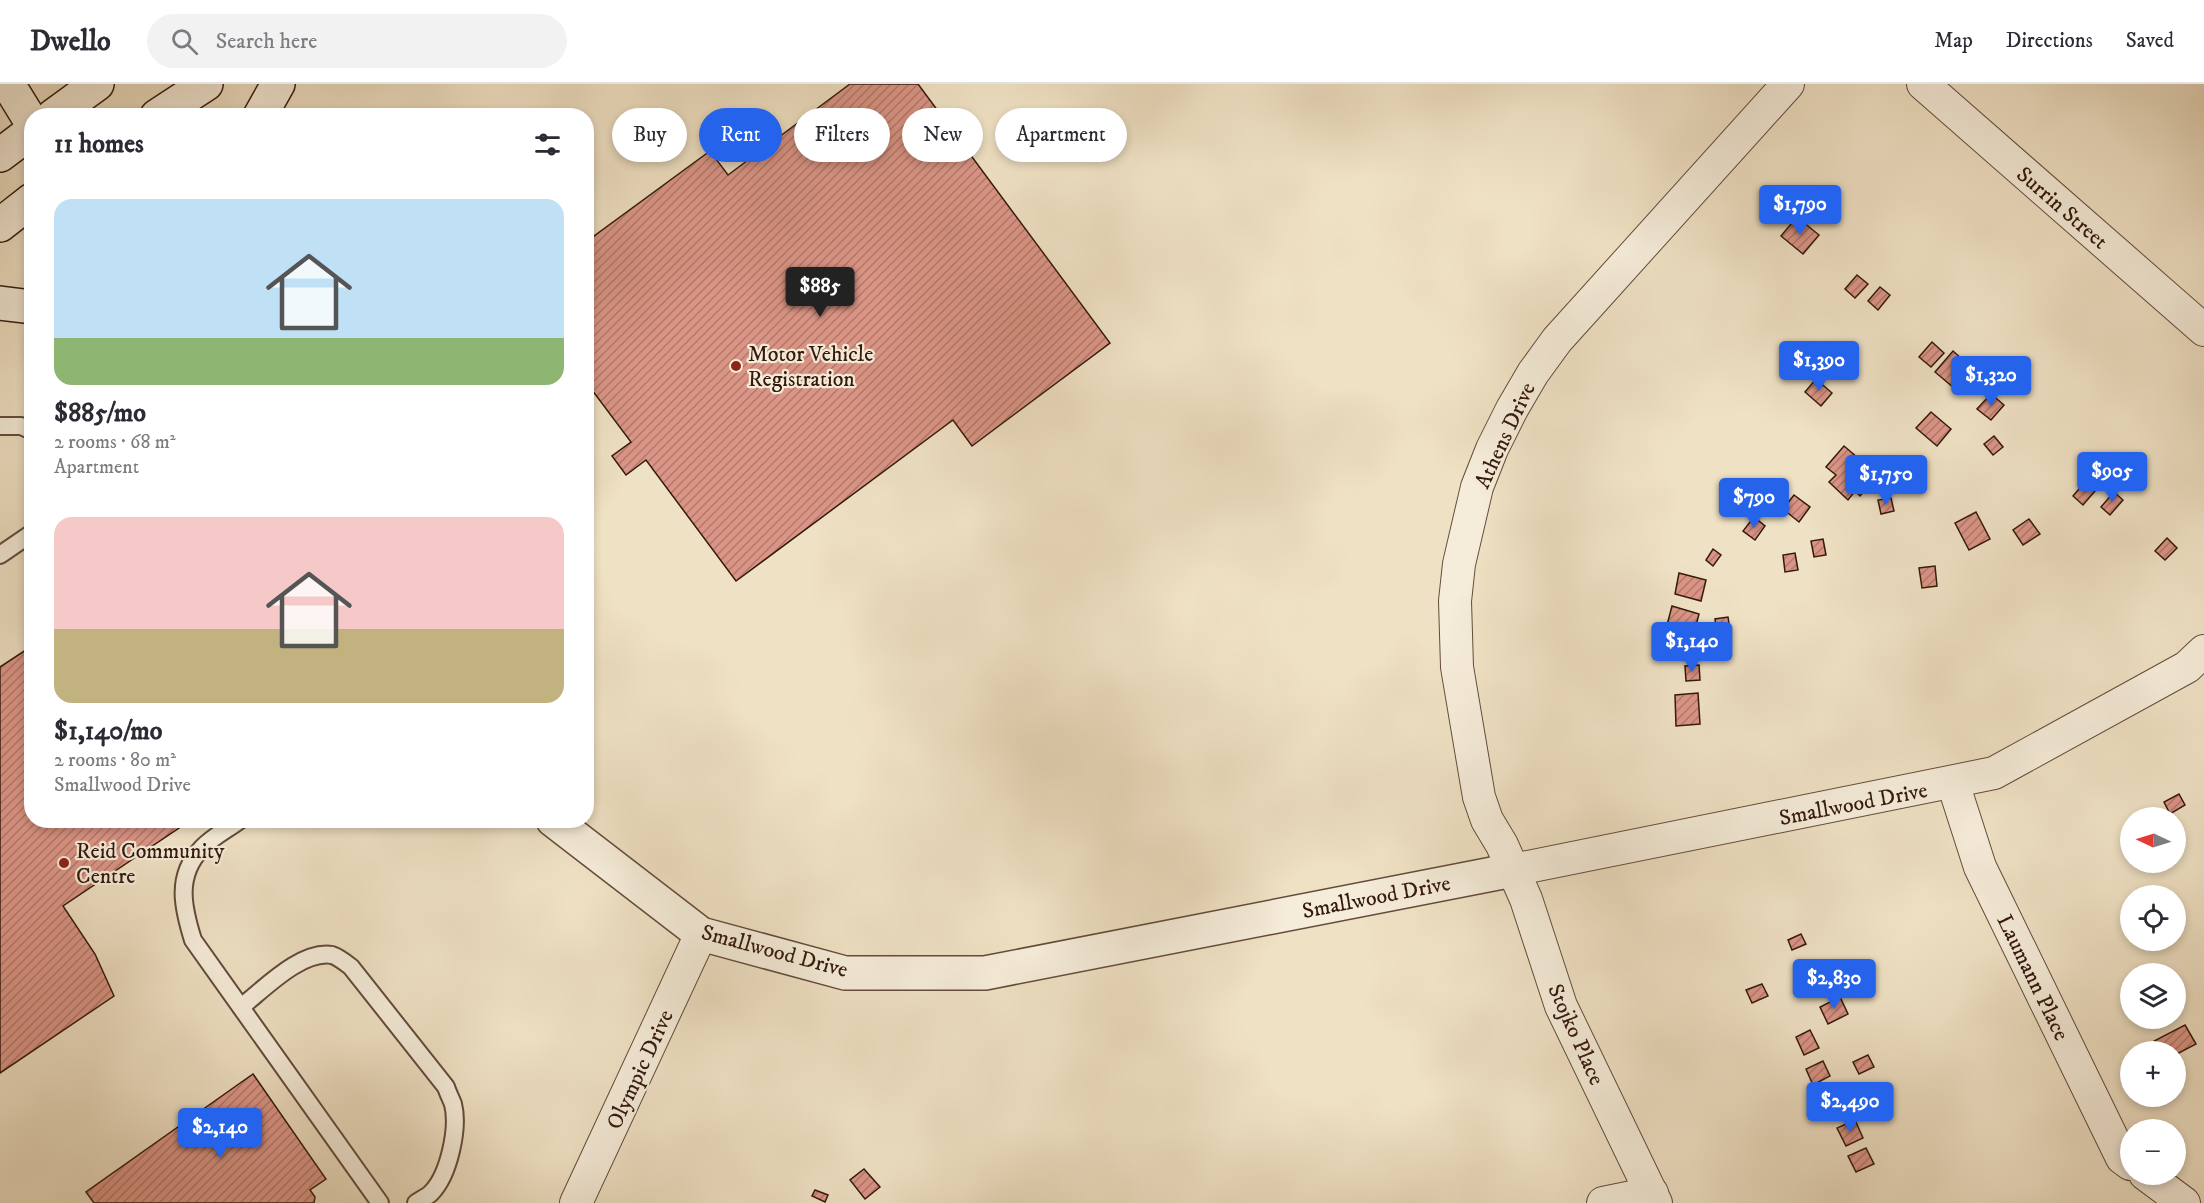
<!DOCTYPE html>
<meta charset="utf-8">
<style>
:root{--surface:#fff;--page:#f2f2f3;--text:#2b2b33;--muted:#7c7c81;--line:#e1e1e2;--accent:#2563eb}
body{margin:0;font-family:"IM FELL DW Pica",serif;background:var(--page);color:var(--text);height:100vh;display:flex;flex-direction:column;font-size:22px;white-space:nowrap}
*{box-sizing:border-box;margin:0}
p{font-size:20px;color:var(--muted)}
.icon{flex:none;width:33px;height:33px;fill:none;stroke:currentColor;stroke-width:2;stroke-linecap:round;stroke-linejoin:round}
.map{position:relative;flex:1;overflow:hidden}
.sheet{position:absolute;left:24px;top:24px;width:570px;height:720px;display:flex;flex-direction:column;background:var(--surface);border-radius:24px;box-shadow:0 3px 9px #0003}
.sheet>*{flex:none}
.hud{position:absolute;left:612px;top:24px;width:570px;height:54px;display:flex;gap:12px}
.needle{width:39px;rotate:274deg}
.tools{position:absolute;left:2120px;top:723px;display:grid;gap:12px}
.tools a{display:grid;place-items:center;width:66px;height:66px;border-radius:50%;background:var(--surface);box-shadow:0 3px 9px #0003;font-size:30px}
.price{position:absolute;translate:-50% -51px;padding:0 14px;border-radius:6px;background:var(--accent);color:#fff;font-size:20px;line-height:39px;filter:drop-shadow(0 2px 3px #0008)}
.price::after{content:'';position:absolute;left:50%;top:36px;width:18px;height:14px;margin-left:-9px;background:inherit;clip-path:polygon(0 0,100% 0,50% 100%)}
.price.active{background:#222;color:#fff}
ul{padding:0;list-style:none}
li{display:grid;align-content:center;gap:12px;height:318px;padding:0 30px}
li span{display:grid;place-items:center;height:186px;border-radius:18px;color:#555}
li>.icon{margin-inline-start:auto}
span .icon{width:108px;height:108px;fill:#fffc;stroke-width:1}
li b{font-size:26px}
h2{display:flex;justify-content:space-between;align-items:center;height:72px;padding:0 30px;font-size:26px}
.tag{padding:0 21px;border-radius:27px;background:var(--surface);box-shadow:0 3px 9px #0003;font-size:21px;line-height:54px}
.tag.active{background:var(--accent);color:#fff}
header{display:flex;align-items:center;gap:36px;box-sizing:border-box;height:84px;padding:0 30px;background:var(--surface);border-bottom:2px solid var(--line)}
header strong{font-size:28px}
nav{display:flex;gap:33px;margin-inline-start:auto;font-size:21px}
.search{width:420px;height:54px;background:var(--page);display:flex;align-items:center;gap:15px;box-sizing:border-box;padding:0 21px;border-radius:33px;color:var(--muted);font-size:22px}
.map>svg:first-child{display:block}
.building{fill:url(#building-hatch);stroke:#34190d;stroke-width:1.5}
.lines{fill:none;stroke-linecap:round;stroke-linejoin:round}
.service-casing{stroke:#634b3b;stroke-width:20}
.minor-casing{stroke:#634b3b;stroke-width:34}
.tertiary-casing{stroke:#634b3b;stroke-width:36}
.secondary-casing{stroke:#34190d;stroke-width:36}
.service{stroke:#f5ecd9;stroke-width:16}
.minor{stroke:#f5ecd9;stroke-width:32}
.tertiary{stroke:#f5ecd9;stroke-width:33}
.secondary{stroke:#f5ecd9;stroke-width:33}
.poi-dot{fill:#8f2418;stroke:#f5ecd9;stroke-width:2}
.labels{text-anchor:middle;stroke-width:4.5;stroke-linejoin:round;paint-order:stroke}
.street-label{font-size:22px;fill:#34190d;stroke:#f5ecd9}
.poi-label{font-size:22px;fill:#34190d;stroke:#f5ecd9;text-anchor:start}
</style>
<header>
<strong>Dwello</strong>
<div class="search"><svg class="icon" aria-label="search" viewBox="0 0 24 24"><circle cx="10" cy="10" r="6"/><path d="M15 15l6 6"/></svg>Search here</div>
<nav><a>Map</a><a>Directions</a><a>Saved</a></nav>
</header>
<div class="map">
<svg width="2204" height="1119" viewBox="0 0 2204 1119">
<defs>
<pattern id="building-hatch" width="6" height="6" patternUnits="userSpaceOnUse" patternTransform="scale(1.5)"><rect width="6" height="6" fill="#db9586"/><path d="M-1 1l2-2M0 6l6-6M5 7l2-2" fill="none" stroke="#b2796c"/></pattern>
</defs>
<rect width="100%" height="100%" fill="#efe1c4"/>
<filter id="stains"><feTurbulence type="fractalNoise" baseFrequency=".00333" numOctaves="4"/><feColorMatrix values="0 0 0 0 .2 0 0 0 0 .09 0 0 0 0 .02 0 0 0 .5 -.17"/></filter>
<radialGradient id="worn" r=".72"><stop offset=".6" stop-color="#630" stop-opacity="0"/><stop offset="1" stop-color="#630" stop-opacity=".3"/></radialGradient>
<!-- building -->
<g class="building">
<path d="M850,0H918L1110,259L972,362L953,336L736,497L646,376L626,391L612,372L631,358L586,298V158L710,67L728,91Z"/>
<path d="M1797,133L1819,151L1803,170L1781,152Z"/>
<path d="M1857,191L1868,200L1855,214L1845,205Z"/>
<path d="M1880,203L1890,211L1878,226L1868,217Z"/>
<path d="M1932,258L1944,269L1931,283L1919,273Z"/>
<path d="M1953,267L1971,283L1954,304L1935,288Z"/>
<path d="M1816,295L1832,309L1821,322L1805,308Z"/>
<path d="M1991,310L2004,321L1991,336L1977,325Z"/>
<path d="M1931,328L1951,345L1937,362L1916,344Z"/>
<path d="M1994,352L2003,363L1993,371L1984,360Z"/>
<path d="M1844,362L1878,391L1860,412L1855,407L1848,416L1829,398L1836,391L1826,383Z"/>
<path d="M2085,398L2095,407L2083,421L2073,412Z"/>
<path d="M2114,408L2123,416L2110,431L2101,423Z"/>
<path d="M1794,411L1810,423L1799,438L1783,425Z"/>
<path d="M1891,414L1894,427L1881,430L1878,416Z"/>
<path d="M1976,428L1990,455L1969,466L1955,439Z"/>
<path d="M1754,433L1765,442L1755,456L1743,447Z"/>
<path d="M2029,435L2040,450L2023,461L2013,446Z"/>
<path d="M2167,454L2177,464L2165,476L2155,467Z"/>
<path d="M1823,455L1826,471L1814,473L1811,457Z"/>
<path d="M1713,465L1721,471L1713,482L1706,476Z"/>
<path d="M1795,469L1798,486L1785,488L1783,471Z"/>
<path d="M1935,482L1937,502L1922,504L1919,484Z"/>
<path d="M1679,489L1706,496L1701,517L1675,510Z"/>
<path d="M1672,522L1699,530L1694,549L1667,541Z"/>
<path d="M1728,533L1730,547L1717,549L1715,535Z"/>
<path d="M32,562V736H191L63,822L95,870L114,912L0,989V583Z"/>
<path d="M1699,581L1700,596L1686,597L1685,582Z"/>
<path d="M1698,609L1700,640L1676,642L1675,611Z"/>
<path d="M2179,710L2185,721L2170,730L2164,718Z"/>
<path d="M1801,850L1806,860L1792,866L1788,856Z"/>
<path d="M1762,900L1768,912L1752,919L1746,906Z"/>
<path d="M1840,913L1848,930L1828,940L1820,923Z"/>
<path d="M2185,941L2196,960L2175,971V968H2159L2154,957Z"/>
<path d="M1810,946L1819,964L1804,971L1796,953Z"/>
<path d="M1868,971L1874,983L1859,990L1853,978Z"/>
<path d="M1823,977L1830,992L1813,1001L1806,985Z"/>
<path d="M253,990L326,1095L310,1106L315,1113L314,1119H94L86,1108Z"/>
<path d="M1855,1036L1863,1054L1846,1062L1837,1044Z"/>
<path d="M1866,1064L1874,1080L1856,1088L1848,1072Z"/>
<path d="M864,1085L880,1103L865,1115L850,1096Z"/>
<path d="M815,1106L828,1111L825,1118L812,1112Z"/>
</g>
<g class="lines">
<!-- service casing -->
<g class="service-casing">
<g id="service">
<path d="M0,342H21L32,347"/>
<path d="M0,471L32,449"/>
<path d="M240,736C228,745 212,753 202,764C175,792 183,824 193,856L380,1119"/>
<path d="M241,923C264,905 301,866 332,871C338,873 346,879 351,883L446,1003C448,1009 451,1015 453,1020C459,1044 449,1091 431,1109C427,1113 420,1116 416,1119"/>
</g>
</g>
<!-- minor casing -->
<g class="minor-casing">
<g id="minor">
<path d="M1923,0L2204,246"/>
<path d="M1953,699L1980,783L2122,1074L2130,1080"/>
<path d="M1513,786L1994,689L2187,583L2204,567"/>
<path d="M2145,1090L2184,1119"/>
<path d="M576,1119L701,850"/>
<path d="M1603,1119L1652,1109"/>
<path d="M1656,1119L1561,922L1526,815L1502,761L1487,736L1479,713L1457,583L1455,517L1459,480L1477,403L1492,365L1512,325L1533,289L1557,256L1788,0"/>
</g>
</g>
<!-- tertiary casing -->
<g class="tertiary-casing">
<path id="tertiary" d="M553,736L701,850L845,889H985L1513,786"/>
</g>
<!-- secondary casing -->
<g class="secondary-casing">
<g id="secondary">
<path d="M8,0L32,39"/>
<path d="M53,32L97,0"/>
<path d="M157,32L206,0"/>
<path d="M260,32L278,0"/>
<path d="M0,71L32,47"/>
<path d="M0,141L32,116"/>
<path d="M0,219L32,223"/>
</g>
</g>
<!-- service -->
<use href="#service" class="service"/>
<!-- minor -->
<use href="#minor" class="minor"/>
<!-- tertiary -->
<use href="#tertiary" class="tertiary"/>
<!-- secondary -->
<use href="#secondary" class="secondary"/>
</g>
<!-- markers -->
<g class="poi-dot">
<circle cx="736" cy="282" r="6"/>
<circle cx="64" cy="779" r="6"/>
</g>
<g class="labels">
<!-- street labels -->
<g class="street-label">
<text transform="translate(2063 123) rotate(41)" y="8">Surrin Street</text>
<text transform="translate(1504 351) rotate(-65)" y="8">Athens Drive</text>
<text transform="translate(1853 719) rotate(-11)" y="8">Smallwood Drive</text>
<text transform="translate(1376 812) rotate(-11)" y="8">Smallwood Drive</text>
<text transform="translate(775 866) rotate(15)" y="8">Smallwood Drive</text>
<text transform="translate(2034 893) rotate(64)" y="8">Laumann Place</text>
<text transform="translate(1577 950) rotate(66)" y="8">Stojko Place</text>
<text transform="translate(639 985) rotate(-65)" y="8">Olympic Drive</text>
</g>
<!-- poi labels -->
<g class="poi-label">
<text x="748" y="277">Motor Vehicle<tspan x="748" dy="25">Registration</tspan></text>
<text x="76" y="774">Reid Community<tspan x="76" dy="25">Centre</tspan></text>
</g>
</g>
<rect width="100%" height="100%" filter="url(#stains)"/>
<rect width="100%" height="100%" fill="url(#worn)"/>
</svg>
<div class="tools">
<a><svg class="needle" viewBox="-14 -14 28 28"><path d="M0-13l5 13h-10z" fill="#e53935"/><path d="M0 13l5-13h-10z" fill="#7c7c81"/></svg></a>
<a><svg class="icon" aria-label="locate" viewBox="0 0 24 24"><circle cx="12" cy="12" r="6"/><path d="M12 2v4M12 18v4M2 12h4M18 12h4"/></svg></a>
<a><svg class="icon" aria-label="layers" viewBox="0 0 24 24"><path d="M12 4l9 5-9 5-9-5zM3 14l9 5 9-5"/></svg></a>
<a>+</a>
<a>−</a>
</div>
<b class="price" style="left:1800px;top:152px">$1,790</b>
<b class="price active" style="left:820px;top:234px">$885</b>
<b class="price" style="left:1819px;top:308px">$1,390</b>
<b class="price" style="left:1991px;top:323px">$1,320</b>
<b class="price" style="left:2112px;top:419px">$905</b>
<b class="price" style="left:1886px;top:422px">$1,750</b>
<b class="price" style="left:1754px;top:445px">$790</b>
<b class="price" style="left:1692px;top:589px">$1,140</b>
<b class="price" style="left:1834px;top:926px">$2,830</b>
<b class="price" style="left:1850px;top:1049px">$2,490</b>
<b class="price" style="left:220px;top:1075px">$2,140</b>
<div class="hud">
<a class="tag">Buy</a>
<a class="tag active">Rent</a>
<a class="tag">Filters</a>
<a class="tag">New</a>
<a class="tag">Apartment</a>
</div>
<section class="sheet">
<h2>11 homes<svg class="icon" aria-label="filters" viewBox="0 0 24 24"><path d="M4 7h16M4 17h16"/><circle cx="9" cy="7" r="2"/><circle cx="15" cy="17" r="2"/></svg></h2>
<ul>
<li><span style="background:linear-gradient(#bfe0f5 75%,#8fb573 0)"><svg class="icon" aria-label="home" viewBox="0 0 24 24"><path d="M3 11l9-7 9 7M6 9v11h12V9"/></svg></span><div><b>$885/mo</b><p>2 rooms · 68 m²</p><p>Apartment</p></div></li>
<li><span style="background:linear-gradient(#f6c9c9 60%,#c2b280 0)"><svg class="icon" aria-label="home" viewBox="0 0 24 24"><path d="M3 11l9-7 9 7M6 9v11h12V9"/></svg></span><div><b>$1,140/mo</b><p>2 rooms · 80 m²</p><p>Smallwood Drive</p></div></li>
</ul>
</section>
</div>
